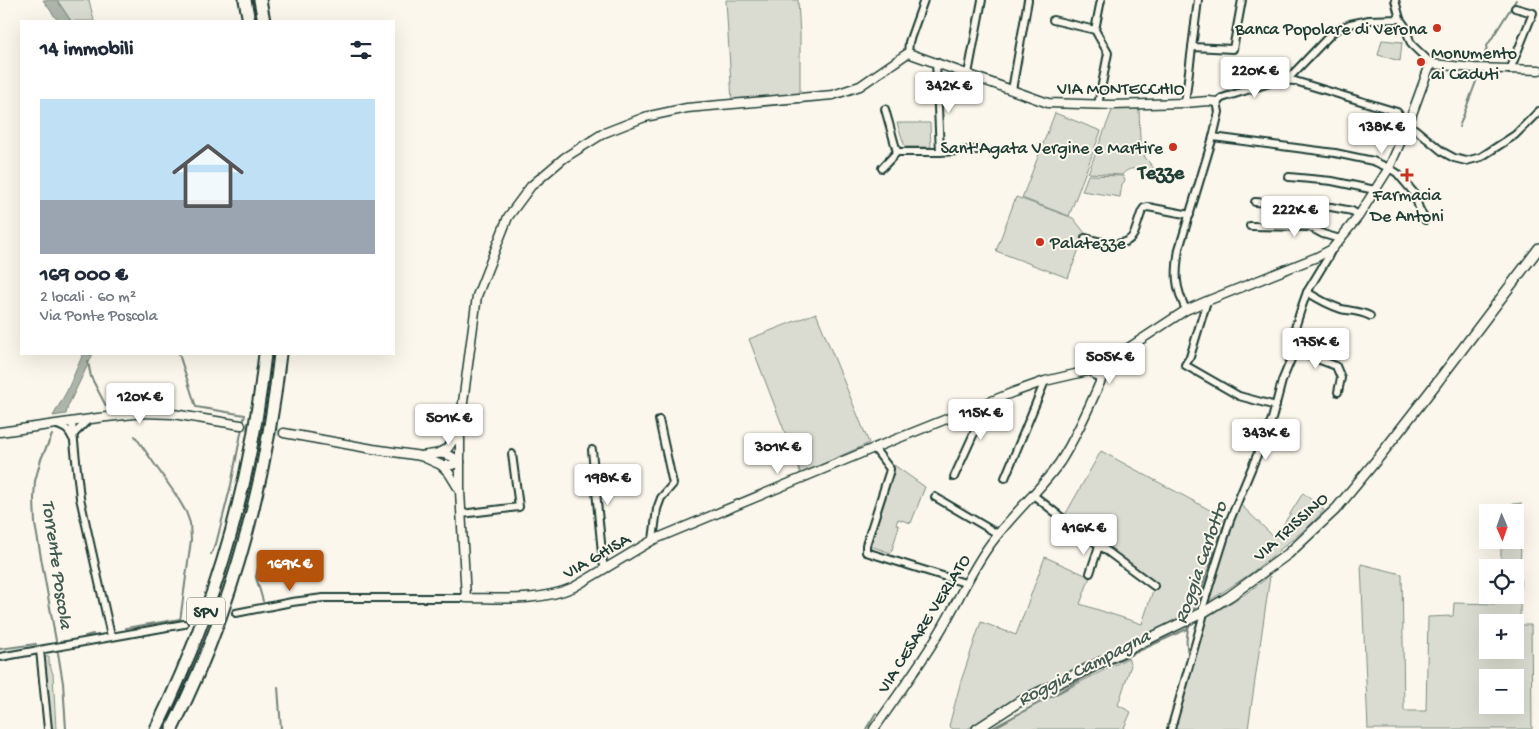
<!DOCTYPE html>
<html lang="it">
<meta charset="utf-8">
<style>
:root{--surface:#fff;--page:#f6f6f7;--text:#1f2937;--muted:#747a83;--accent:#b45309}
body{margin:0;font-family:"Gochi Hand",sans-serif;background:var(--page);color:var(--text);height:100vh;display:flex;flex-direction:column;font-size:19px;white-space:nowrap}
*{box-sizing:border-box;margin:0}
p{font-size:16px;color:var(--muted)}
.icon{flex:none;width:28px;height:28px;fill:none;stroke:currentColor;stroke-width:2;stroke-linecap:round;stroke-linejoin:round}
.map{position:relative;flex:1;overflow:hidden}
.sheet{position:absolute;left:20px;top:20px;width:375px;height:335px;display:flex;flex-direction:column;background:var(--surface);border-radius:0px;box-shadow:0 5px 20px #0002}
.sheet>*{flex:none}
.needle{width:32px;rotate:178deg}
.buttons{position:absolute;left:1479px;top:504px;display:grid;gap:10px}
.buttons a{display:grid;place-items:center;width:45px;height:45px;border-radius:0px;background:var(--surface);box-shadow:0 5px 20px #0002;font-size:25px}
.price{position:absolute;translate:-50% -42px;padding:0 11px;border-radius:5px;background:#fff;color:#222;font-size:16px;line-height:32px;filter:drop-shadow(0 1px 2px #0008)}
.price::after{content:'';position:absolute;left:50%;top:30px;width:15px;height:11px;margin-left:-8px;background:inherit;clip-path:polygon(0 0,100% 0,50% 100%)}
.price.current{background:var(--accent);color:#fff}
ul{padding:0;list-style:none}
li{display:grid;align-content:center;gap:10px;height:265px;padding:0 20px}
li span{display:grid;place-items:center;height:155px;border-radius:0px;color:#555}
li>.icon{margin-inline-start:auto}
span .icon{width:90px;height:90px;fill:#fffc;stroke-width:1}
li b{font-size:21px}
h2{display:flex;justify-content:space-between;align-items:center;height:60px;padding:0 20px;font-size:21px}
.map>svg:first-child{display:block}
.green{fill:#dbdcd1;stroke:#7d8c82;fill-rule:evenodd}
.water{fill:#adb4aa;stroke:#74847b}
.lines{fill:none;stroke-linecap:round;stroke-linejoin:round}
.stream{stroke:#74847b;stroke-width:2}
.tertiary-tunnel{stroke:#cfd2c7;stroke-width:8;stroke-dasharray:8 4;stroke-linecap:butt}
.minor-casing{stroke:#1f3d34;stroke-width:10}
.tertiary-casing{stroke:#1f3d34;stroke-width:11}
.secondary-casing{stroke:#1f3d34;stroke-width:12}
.motorway-casing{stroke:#1f3d34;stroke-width:15}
.minor{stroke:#fbf7ec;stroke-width:6}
.tertiary{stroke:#fbf7ec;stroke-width:8}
.secondary{stroke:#fbf7ec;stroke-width:9}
.motorway{stroke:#fbf7ec;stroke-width:11}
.poi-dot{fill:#c8321e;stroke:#fbf7ec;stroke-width:2}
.labels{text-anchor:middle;stroke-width:4;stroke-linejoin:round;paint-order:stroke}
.shield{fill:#fbf7ec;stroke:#61756b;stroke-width:1}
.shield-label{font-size:16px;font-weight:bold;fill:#1f3d34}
.poi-label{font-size:18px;fill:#1f3d34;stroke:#fbf7ec;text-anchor:end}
.street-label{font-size:18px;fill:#1f3d34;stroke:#fbf7ec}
.water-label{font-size:19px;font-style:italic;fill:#425b52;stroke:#fbf7ec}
.quarter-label{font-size:20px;font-weight:bold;fill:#1f3d34;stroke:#fbf7ec}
</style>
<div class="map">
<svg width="1539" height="729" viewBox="0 0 1539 729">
<rect width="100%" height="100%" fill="#fbf7ec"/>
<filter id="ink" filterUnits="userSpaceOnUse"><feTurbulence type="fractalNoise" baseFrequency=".02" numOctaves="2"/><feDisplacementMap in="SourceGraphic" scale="10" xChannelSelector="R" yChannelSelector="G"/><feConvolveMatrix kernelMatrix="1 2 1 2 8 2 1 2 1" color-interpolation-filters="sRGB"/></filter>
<g filter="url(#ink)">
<!-- green -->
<g class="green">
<path d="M57,0H89L94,21H71Z"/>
<path d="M726,0H798L800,35V95L732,101Z"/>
<path d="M1382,40L1402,42L1400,61L1378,55Z"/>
<path d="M1113,108H1139L1140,140L1147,152L1144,156L1156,171L1153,174C1142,170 1130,164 1122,175L1088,173Z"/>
<path d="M1055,113L1101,131L1069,216L1022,198Z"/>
<path d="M897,123H930L931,147H905Z"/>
<path d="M1088,175L1123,176L1125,181L1122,184L1120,197L1082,191Z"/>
<path d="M1016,197L1073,218L1085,233L1068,278L996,251Z"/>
<path d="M816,313L869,443L801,474L749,339Z"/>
<path d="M1101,451L1232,522L1240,504L1275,538L1303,493L1324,510L1310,525L1250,574L1203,605L1170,624L1014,703L967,729H953L949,726L961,681L981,622L1016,635L1045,557L1090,577L1080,604L1142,624L1154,587L1064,517Z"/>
<path d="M894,465L925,487L911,523L898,519L896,524L899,526L891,553L870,546L894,473Z"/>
<path d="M1521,503L1520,625H1531L1532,729H1368L1361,564L1402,574L1404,711H1426L1428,617L1453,616L1454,603L1500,604V595H1515V568L1501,567V540H1515V512H1501V506ZM1488,622H1515V650H1488ZM1488,678H1515V705H1488Z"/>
<path d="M1270,576L1248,729H1175L1207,617L1245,594Z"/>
<path d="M49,656V663L53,674L56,729H52L44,658Z"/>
<path d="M1128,658L1131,665L1118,705L1131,712L1124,728L1126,729H993L1020,713Z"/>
</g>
<!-- water -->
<g class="water">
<path d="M43,0H57L71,21H58Z"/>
<path d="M83,354H93L68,406L66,414L53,416L67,391Z"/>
</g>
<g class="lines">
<!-- stream -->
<g class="stream">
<path d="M1482,66L1487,46L1516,0"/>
<path d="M1459,127L1480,71"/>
<path d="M179,354L196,407L245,415L243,423"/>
<path d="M88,362L91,377L106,406"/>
<path d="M1266,427L1271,410"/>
<path d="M52,435L41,459L35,481L34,499L35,524L56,641"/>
<path d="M135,436L176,495L186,512L190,523L191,540L180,621"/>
<path d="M211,554L216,544L231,485L242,428"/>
<path d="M258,568L256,577L263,601"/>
<path d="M1193,613L1225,522L1244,477"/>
<path d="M126,628L180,619"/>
<path d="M85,636L93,634"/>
<path d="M0,649L36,644"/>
<path d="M58,653L63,683L66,729"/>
<path d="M1189,657C1185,645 1186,634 1190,622"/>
<path d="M278,687L281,729"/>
<path d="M866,729L876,713"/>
<path d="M991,729L1106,666L1187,629"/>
</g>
<!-- tertiary-tunnel -->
<path class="tertiary-tunnel" d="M241,425L284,433"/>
<!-- minor casing -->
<g class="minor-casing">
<g id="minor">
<path d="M1395,0L1400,19L1405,26L1410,41L1412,45L1432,64"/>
<path d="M1053,20L1095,30"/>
<path d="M1192,47L1233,49L1242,0"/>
<path d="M908,53L909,42L924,0"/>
<path d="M936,62L940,152L977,150"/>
<path d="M1510,70L1533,13L1515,8"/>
<path d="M968,74L982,0"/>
<path d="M1287,80L1334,31L1350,24L1369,20L1400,19"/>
<path d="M1012,90L1028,0"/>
<path d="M1185,103L1198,0"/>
<path d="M1098,105L1108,53L1095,30L1101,0"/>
<path d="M885,109L897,152"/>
<path d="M1213,137L1335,153L1373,161L1389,168L1397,173L1414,193L1419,208L1425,220"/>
<path d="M882,168L897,152H940"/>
<path d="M1289,177L1332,181L1375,190"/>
<path d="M1255,202L1331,207L1352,211L1359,215"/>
<path d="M1250,226L1310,227L1323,234L1340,239"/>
<path d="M1085,238C1099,241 1125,251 1134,234C1137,227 1139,218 1142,211L1144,208L1148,207L1190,215"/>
<path d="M1307,292C1318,299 1329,305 1341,309C1351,311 1361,311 1370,316"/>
<path d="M1207,301L1190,357L1185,365L1239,396L1276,406"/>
<path d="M1186,310C1175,286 1175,275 1179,249L1213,137L1219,112L1217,102L1222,98L1279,80L1295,81L1397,112L1408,125L1415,129L1443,152L1454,158L1466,161L1481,157L1515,135L1539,111"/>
<path d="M1293,350L1336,366L1341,378L1338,392"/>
<path d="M72,423L80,498L111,636"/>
<path d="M57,425C66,428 69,430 73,439"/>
<path d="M74,434L88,420"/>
<path d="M874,448L890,469L889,473L866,545V552L965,583"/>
<path d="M592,450L603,563L606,568"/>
<path d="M954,477L985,409L983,404"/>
<path d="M1005,478L1045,381"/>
<path d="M1032,494L1061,517L1154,586"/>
<path d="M935,497L998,534"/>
<path d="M461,514L519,507L512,454"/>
<path d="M653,540L657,509L661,498L673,484L659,420"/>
<path d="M1090,573L1099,546"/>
<path d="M236,613L292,602L323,598H466"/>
<path d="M40,650L48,729"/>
<path d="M0,657L184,624"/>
<path d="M1171,729L1203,617V606L1230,520L1272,419L1282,381L1292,357L1295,328L1302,306L1307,292L1327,259L1332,249"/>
</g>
</g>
<!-- tertiary casing -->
<g class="tertiary-casing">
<g id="tertiary">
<circle cx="1100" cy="371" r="6"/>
<path d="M1105,368L1119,354L1186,310L1207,301L1317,257L1332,249L1358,217L1389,168L1408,125L1428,70L1432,64L1474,68L1539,70"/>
<path d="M1094,371H1088L1045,381L1014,392L874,448L653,540L574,587C540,602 502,598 466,598L460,491V425L477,296L508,217L531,186L564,158L604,133L645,117L687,108L833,95L860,86L908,53L1048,103L1112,105L1185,103L1208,101L1217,102"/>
<path d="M0,432L98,418L143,413L173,414L241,425"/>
<path d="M284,433L373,449L421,456L441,465H452L460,462"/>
<path d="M438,453L448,448L459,432"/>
<path d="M421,456C438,453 446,451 460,462"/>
<path d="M441,465L449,473L460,491"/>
<path d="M874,729C895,699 917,669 936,638C955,608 968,575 989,546C1010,516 1039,492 1060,462C1076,437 1089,408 1101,380L1100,377"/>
</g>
</g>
<!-- secondary casing -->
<g class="secondary-casing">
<path id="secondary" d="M977,729L1017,703L1204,612L1230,596L1288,554L1336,509L1379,457L1432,389L1539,248"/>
</g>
<!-- motorway casing -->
<g class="motorway-casing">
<g id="motorway">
<path d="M245,0L249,21"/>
<path d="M260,0L264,21"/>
<path d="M156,729C214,611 251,485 265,354"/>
<path d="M172,729C231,612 266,483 280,354"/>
</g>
</g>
<!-- minor -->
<use href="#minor" class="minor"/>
<!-- tertiary -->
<use href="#tertiary" class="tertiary"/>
<!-- secondary -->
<use href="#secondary" class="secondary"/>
<!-- motorway -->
<use href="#motorway" class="motorway"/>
</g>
</g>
<!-- markers -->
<g class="poi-dot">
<circle cx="1437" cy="28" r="5"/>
<circle cx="1421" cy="62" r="5"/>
<circle cx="1173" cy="147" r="5"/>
<path d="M1404.5 167.5h5v5h5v5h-5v5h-5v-5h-5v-5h5z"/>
<circle cx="1040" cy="242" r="5"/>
</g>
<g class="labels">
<!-- shield labels -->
<rect class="shield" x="187" y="597.5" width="38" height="27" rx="4"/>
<g class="shield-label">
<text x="206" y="617">SPV</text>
</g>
<!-- poi labels -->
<g class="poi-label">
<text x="1427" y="34">Banca Popolare di Verona</text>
<text x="1431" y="58" text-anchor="start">Monumento<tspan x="1431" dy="21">ai Caduti</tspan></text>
<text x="1163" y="153">Sant'Agata Vergine e Martire</text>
<text x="1407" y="200" text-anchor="middle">Farmacia<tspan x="1407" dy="21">De Antoni</tspan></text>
<text x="1050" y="248" text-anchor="start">Palatezze</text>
</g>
<!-- street labels -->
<g class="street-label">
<text x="1121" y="94">VIA MONTECCHIO</text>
<text transform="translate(1290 526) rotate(-42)" y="6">VIA TRISSINO</text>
<text transform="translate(596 555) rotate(-30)" y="6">VIA GHISA</text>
<text transform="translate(923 623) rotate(-58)" y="6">VIA CESARE VERLATO</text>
</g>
<!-- water labels -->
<g class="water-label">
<text transform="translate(1199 562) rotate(-71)" y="7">Roggia Carlotto</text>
<text transform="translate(59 564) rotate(82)" y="7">Torrente Poscola</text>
<text transform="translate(1083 666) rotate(-27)" y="7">Roggia Campagna</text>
</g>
<!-- quarter labels -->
<g class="quarter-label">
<text x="1161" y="178">Tezze</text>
</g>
</g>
</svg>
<div class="buttons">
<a><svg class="needle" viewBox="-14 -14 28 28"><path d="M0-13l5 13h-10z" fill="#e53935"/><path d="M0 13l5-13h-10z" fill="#747a83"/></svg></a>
<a><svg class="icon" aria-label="locate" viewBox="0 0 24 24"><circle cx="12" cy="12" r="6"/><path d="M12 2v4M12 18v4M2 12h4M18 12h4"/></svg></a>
<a>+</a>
<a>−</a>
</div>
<b class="price" style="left:1255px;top:99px">220K €</b>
<b class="price" style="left:949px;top:114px">342K €</b>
<b class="price" style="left:1382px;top:155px">138K €</b>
<b class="price" style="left:1295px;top:238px">222K €</b>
<b class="price" style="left:1316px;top:370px">175K €</b>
<b class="price" style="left:1110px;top:385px">505K €</b>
<b class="price" style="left:140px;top:425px">120K €</b>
<b class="price" style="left:981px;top:441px">115K €</b>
<b class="price" style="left:449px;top:446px">501K €</b>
<b class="price" style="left:1266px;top:461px">343K €</b>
<b class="price" style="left:778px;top:475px">301K €</b>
<b class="price" style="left:608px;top:506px">198K €</b>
<b class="price" style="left:1084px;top:556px">416K €</b>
<b class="price current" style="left:290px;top:592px">169K €</b>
<section class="sheet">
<h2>14 immobili<svg class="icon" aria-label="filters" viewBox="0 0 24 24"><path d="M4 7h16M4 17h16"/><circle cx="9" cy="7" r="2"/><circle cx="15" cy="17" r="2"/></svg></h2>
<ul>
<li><span style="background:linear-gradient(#bfe0f5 65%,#9aa5b1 0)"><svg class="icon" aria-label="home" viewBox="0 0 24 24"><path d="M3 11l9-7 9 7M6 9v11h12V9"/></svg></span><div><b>169 000 €</b><p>2 locali · 60 m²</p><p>Via Ponte Poscola</p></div></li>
</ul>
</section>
</div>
